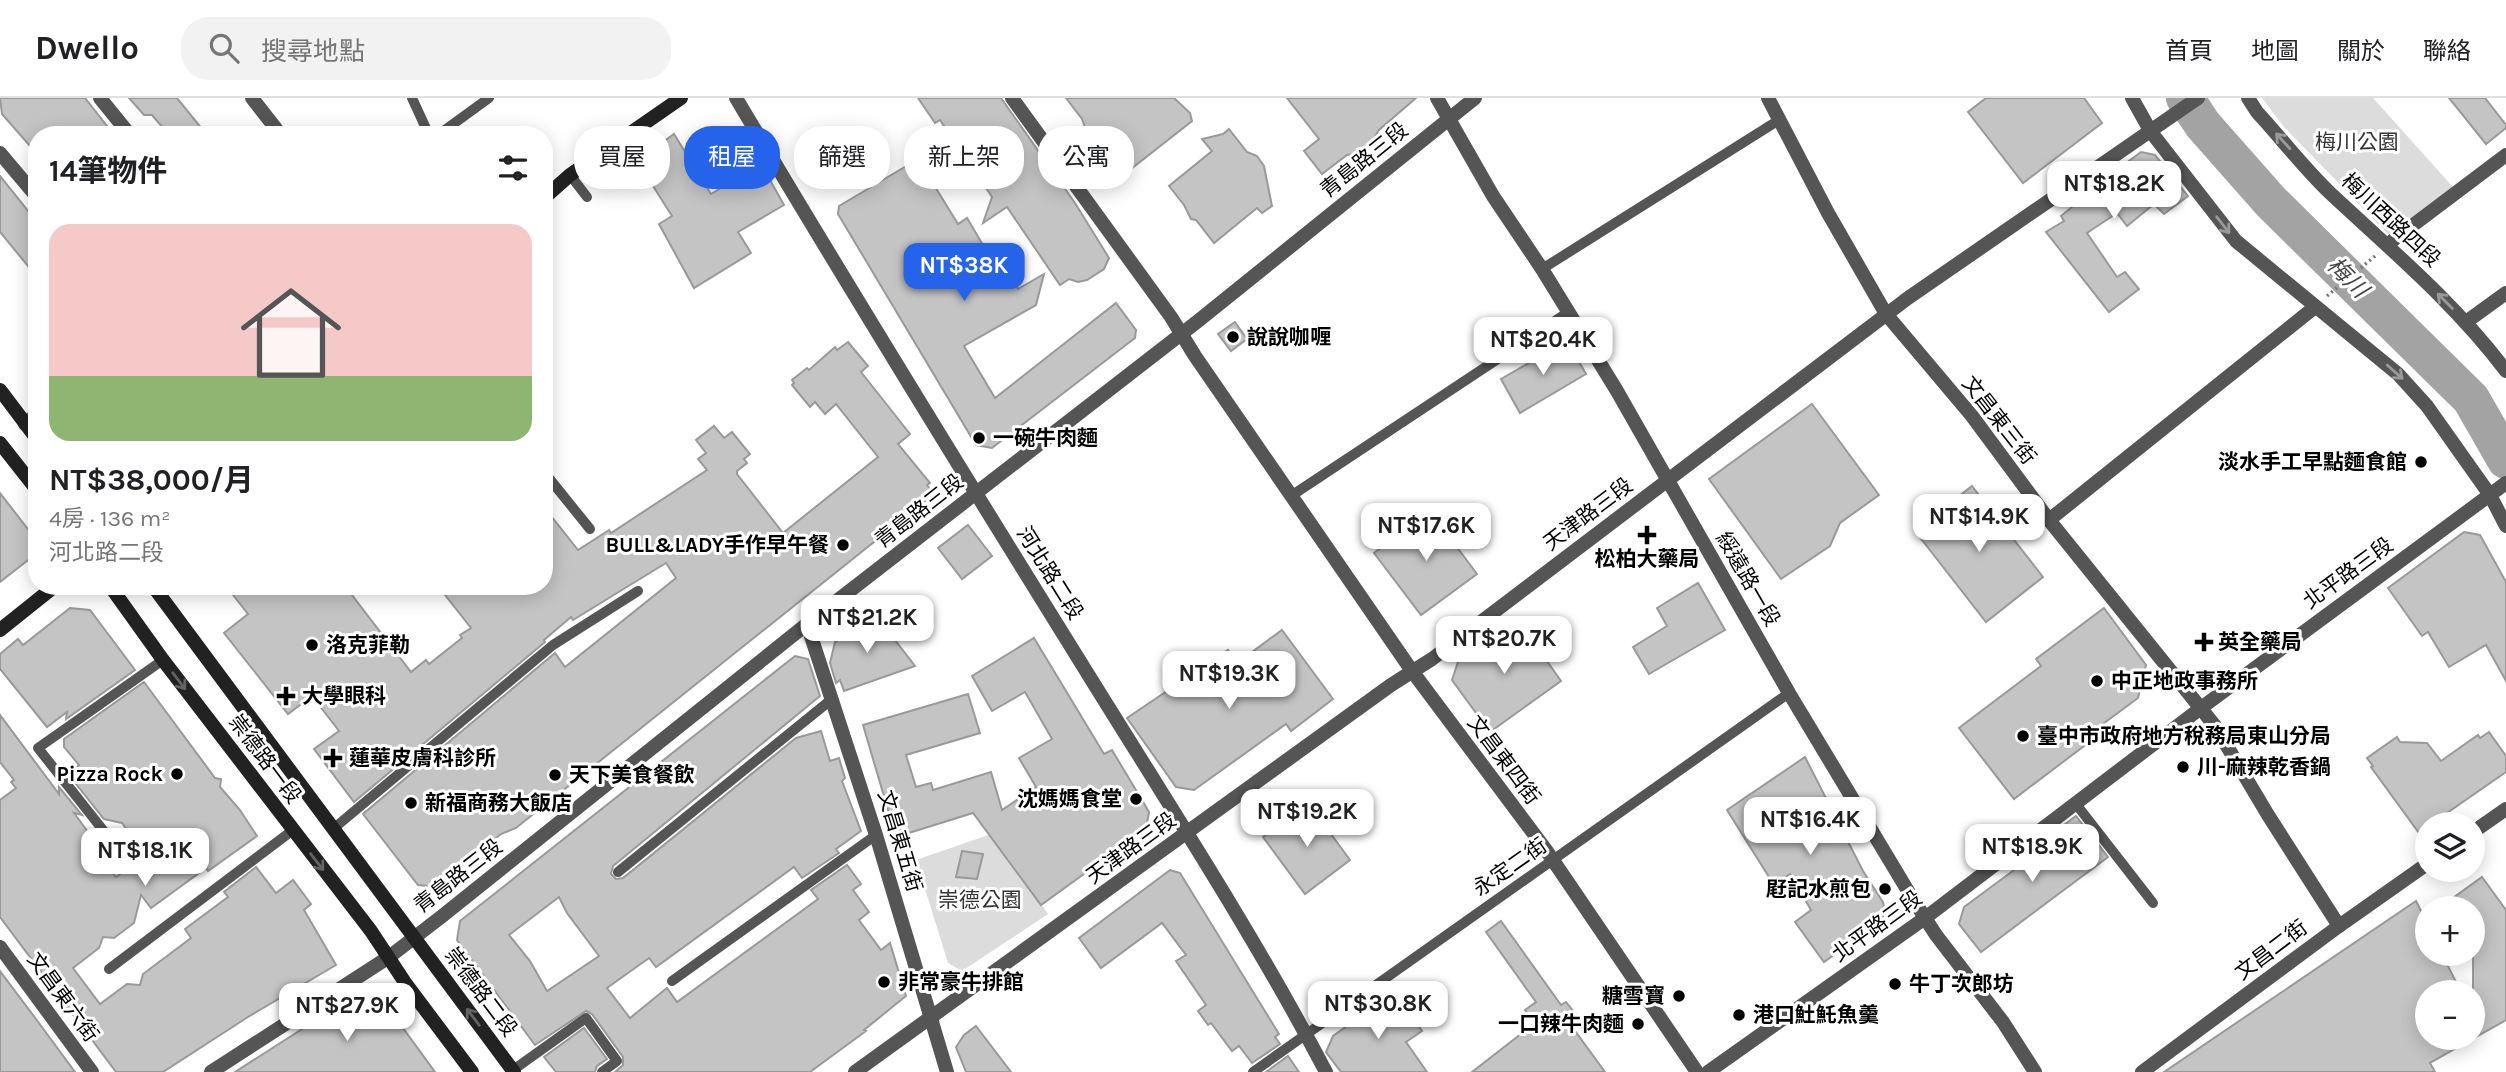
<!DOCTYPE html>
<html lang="zh-TW">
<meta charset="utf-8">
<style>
:root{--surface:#fff;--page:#f2f2f2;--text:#202124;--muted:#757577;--line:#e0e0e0;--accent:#2563eb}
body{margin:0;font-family:Karla,"Noto Sans TC",sans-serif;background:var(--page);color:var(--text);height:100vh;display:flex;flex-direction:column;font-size:26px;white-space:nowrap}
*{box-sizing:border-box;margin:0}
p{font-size:23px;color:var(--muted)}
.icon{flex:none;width:38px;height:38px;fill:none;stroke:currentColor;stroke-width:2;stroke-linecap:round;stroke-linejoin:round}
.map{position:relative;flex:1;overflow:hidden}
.panel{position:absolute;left:28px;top:28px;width:525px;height:469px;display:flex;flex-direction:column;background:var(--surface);border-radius:28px;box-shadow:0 4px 18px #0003}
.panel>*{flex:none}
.top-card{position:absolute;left:574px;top:28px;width:665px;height:63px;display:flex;gap:14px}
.controls{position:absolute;left:2415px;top:714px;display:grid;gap:14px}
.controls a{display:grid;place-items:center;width:70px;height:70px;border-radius:50%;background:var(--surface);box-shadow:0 4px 18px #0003;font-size:35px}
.price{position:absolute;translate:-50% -60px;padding:0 16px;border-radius:14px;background:#fff;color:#222;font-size:23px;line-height:46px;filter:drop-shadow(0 2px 4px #0008)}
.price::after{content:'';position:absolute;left:50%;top:42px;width:21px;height:16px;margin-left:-10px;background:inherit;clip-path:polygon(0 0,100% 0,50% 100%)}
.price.on{background:var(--accent);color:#fff}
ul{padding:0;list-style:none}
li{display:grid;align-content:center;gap:14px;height:371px;padding:0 21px}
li+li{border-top:2px solid var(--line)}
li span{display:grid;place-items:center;height:217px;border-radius:21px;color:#555}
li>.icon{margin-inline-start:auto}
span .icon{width:126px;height:126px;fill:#fffc;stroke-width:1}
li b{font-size:30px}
h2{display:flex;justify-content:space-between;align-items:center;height:84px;padding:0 21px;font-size:30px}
.tag{padding:0 24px;border-radius:28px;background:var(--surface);box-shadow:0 4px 18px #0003;font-size:24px;line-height:63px}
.tag.on{background:var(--accent);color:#fff}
header{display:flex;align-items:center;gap:42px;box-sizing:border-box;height:98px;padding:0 35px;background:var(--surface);border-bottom:2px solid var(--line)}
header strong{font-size:33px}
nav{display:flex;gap:38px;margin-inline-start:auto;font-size:24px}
.search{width:490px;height:63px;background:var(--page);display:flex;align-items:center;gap:18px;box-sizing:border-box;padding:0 24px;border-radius:28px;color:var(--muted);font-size:26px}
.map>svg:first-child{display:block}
.green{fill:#dcdcdc}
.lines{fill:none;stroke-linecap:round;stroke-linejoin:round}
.river{stroke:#a3a3a3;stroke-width:38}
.building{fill:#c4c4c4;stroke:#999;stroke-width:2;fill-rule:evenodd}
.path{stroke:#777;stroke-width:3.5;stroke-dasharray:2 3.5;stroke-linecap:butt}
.lane{stroke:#555;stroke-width:10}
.street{stroke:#555;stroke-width:14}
.secondary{stroke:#222;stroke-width:14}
.oneway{stroke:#999}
.oneway2{stroke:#646464}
.poi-dot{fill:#000;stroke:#fff;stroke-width:2.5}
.labels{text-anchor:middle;stroke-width:6;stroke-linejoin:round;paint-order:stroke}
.park-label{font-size:21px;fill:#333;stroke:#fff}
.street-label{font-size:21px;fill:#000;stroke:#fff}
.poi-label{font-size:21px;font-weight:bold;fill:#000;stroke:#fff;text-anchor:start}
.water-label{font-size:23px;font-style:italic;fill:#444;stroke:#fff}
</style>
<header>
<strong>Dwello</strong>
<div class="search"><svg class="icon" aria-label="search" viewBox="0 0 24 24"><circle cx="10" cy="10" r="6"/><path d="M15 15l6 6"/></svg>搜尋地點</div>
<nav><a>首頁</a><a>地圖</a><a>關於</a><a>聯絡</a></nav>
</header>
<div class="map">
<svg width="2506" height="974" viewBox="0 0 2506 974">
<rect width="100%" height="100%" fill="#fff"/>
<!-- green -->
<g class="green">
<path d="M2262,0H2373L2453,89L2390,138L2284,29Z"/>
<path d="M994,735L1048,816L962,873L948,865L916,762Z"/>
</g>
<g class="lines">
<!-- river -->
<path class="river" d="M2185,0L2203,27L2271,104L2471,301L2506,362"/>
</g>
<!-- building -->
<g class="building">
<path d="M0,0H85L114,37H37V56L2,16Z"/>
<path d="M129,0H177L207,37H169L152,17H144Z"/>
<path d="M918,0H1001L1075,105L1109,160L1104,171L1087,182L1078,184L1069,181L1060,187L1007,109L983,125L992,99L940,22L935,25Z"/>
<path d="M1066,0H1174L1190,15L1192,23L1122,78L1105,50L1089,40L1082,21Z"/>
<path d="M1287,0H1416L1379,32L1369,48L1355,56L1347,57L1322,76L1304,53L1319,41Z"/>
<path d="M1986,0H2084L2102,25L2023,85L1968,14Z"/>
<path d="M2449,0H2485L2506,27V30L2486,46Z"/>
<path d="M1229,31L1247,54L1257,58L1264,68L1272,108L1262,115L1257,110L1214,145L1196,122L1191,121L1184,107L1169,88L1212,53L1202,41L1223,36Z"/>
<path d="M674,36L711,96L761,66L784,107L738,134L751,155L694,190L659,126L672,118L637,63Z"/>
<path d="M2141,54L2155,57L2188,98L2164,116L2154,106L2127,128L2117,115L2087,135L2117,179L2125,174L2139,191L2109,214L2046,134L2064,123L2061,118L2078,104L2076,102Z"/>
<path d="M918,61L958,126L967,120L1003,181L1009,177L1018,191L1044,176L1036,207L964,248L995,300L1116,205L1136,232L1135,240L992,350L976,347L838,116L839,108Z"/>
<path d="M0,78L37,124V179L0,134Z"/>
<path d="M1235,224L1247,241L1231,253L1218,236Z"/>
<path d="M1567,243L1586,276L1520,315L1501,281Z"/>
<path d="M848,244L868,268L861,274L910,336L898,346L930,385L927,387L934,396L516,730L501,736L435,789L418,787L363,716L555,555L565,569L676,480L666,465L573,522L571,519L544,542L545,544L354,704L314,651L339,633L312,598L288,616L224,535L248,516L226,488H345L411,574L426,562L429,566L462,540L460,537L471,530L438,488H544V409L578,452L609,432L611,435L707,372L698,361L706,355L696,342L714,328L724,340L732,334L750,356L744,361L747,365L737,373V376L783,435L878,359L836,306L825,316L815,304L810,309L792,287L794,285L792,282L807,270L809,272L835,249L837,252Z"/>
<path d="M1812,306L1879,397L1840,425L1830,448L1781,481L1709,381Z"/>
<path d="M1972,388L2043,479L1986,524L1915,433Z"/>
<path d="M0,395L34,439L32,459L0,484Z"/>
<path d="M1430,413L1477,476L1421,517L1374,455Z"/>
<path d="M968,427L992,458L962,481L938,450Z"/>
<path d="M2464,434L2480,437L2506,484V583L2486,547L2449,569L2428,534L2422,538L2388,490Z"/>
<path d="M1698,485L1725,532L1649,576L1633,549L1667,528L1657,510Z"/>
<path d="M70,510L90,512L135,572L66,621L67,614L47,629L0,571V556L18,541L23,547Z"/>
<path d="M2104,510L2146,567L2138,600L2084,640L2088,645L2014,701L1959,630L2041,568L2036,561Z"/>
<path d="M865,520L881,524L915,568L844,593L840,582L836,585L830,565L835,544Z"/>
<path d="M1518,522L1561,583L1490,634L1452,582L1458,564Z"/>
<path d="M1282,532L1333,601L1291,633L1286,626L1194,692L1176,689L1127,620L1228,552L1237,565Z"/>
<path d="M1034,540L1104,656L1112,652L1149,714L1146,731L1041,807L973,715L896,739L863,627L968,596L980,635L906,657L916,689L931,685L933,692L991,674L1002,712L1036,689L1019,660L1052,641L1025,594L992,613L972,578Z"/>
<path d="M795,558L808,561L820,598L613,768L611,776L616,781L623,780L796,640L821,633L830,663L839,660L845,680L842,683L861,733L836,751L839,755L802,780L794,769L656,869L649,860L607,890L630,920L667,890L677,904L818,801L811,792L847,767L861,786L853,792L869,814L859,822L881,852L890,845L906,898L864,932L866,933L810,974H615L623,967V959L592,916L586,913L535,947L457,842L460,823ZM559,799L567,815L599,858L547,893L530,863L509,837Z"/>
<path d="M144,584L215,680L221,681L220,689L240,712L257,738L208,773L206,770L151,810L141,797L134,825L114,840L103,839L99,850L73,870L100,906L127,886L140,887L143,876L191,840L185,831L228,799L224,794L256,769L276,795L293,782L311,806L304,812L336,867L248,919L163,974H116L0,819V702L16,690L11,684L14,682L0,664V617L59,696V689L82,717L74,715L94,742L90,745L116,779L145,757L122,725L104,721L68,676L79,667L64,649V641Z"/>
<path d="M2489,634L2506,658V674L2431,726H2427V729L2419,735L2371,669L2373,668L2367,660L2397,639L2400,644L2427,645L2441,663L2478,637L2480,640Z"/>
<path d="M1805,659L1863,773L1883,804L1885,815L1878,825L1824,864L1795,824L1811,812L1790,776L1774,787L1727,712Z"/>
<path d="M1309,706L1350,762L1305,796L1263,739Z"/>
<path d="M2076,718L2108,759L1981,854L1959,826L1964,809L2037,755L2033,750Z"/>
<path d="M962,753L983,756L977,781L956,779Z"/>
<path d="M1170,772L1180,775L1279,936L1275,939L1280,946L1252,965L1239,948L1232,953L1211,925L1208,927L1198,913L1206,907L1176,863L1186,857L1162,825L1101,870L1079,840Z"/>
<path d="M2482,779L2506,812V922L2430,965L2435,974H2164L2416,803L2427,825V856H2442L2461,894H2427V940H2473V810H2439Z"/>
<path d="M1501,823L1561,907L1566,904L1582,924L1573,930L1605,974H1472L1535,925L1525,912L1536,904L1486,834Z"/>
<path d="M0,873L36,921L75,974H0Z"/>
<path d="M360,894L379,897L435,974H235Z"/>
<path d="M1395,894L1422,933L1406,944L1427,974H1341L1326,954L1333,938Z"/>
<path d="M976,928L1011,974H966L956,949L964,937Z"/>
<path d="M584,930L607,961L597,968L595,974H556L544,959Z"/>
<path d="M1288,958L1299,974H1266Z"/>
</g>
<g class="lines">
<!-- path -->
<path class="path" d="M2327,198L2375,158"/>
<!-- lane -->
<g class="lane">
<path d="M412,0L429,37"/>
<path d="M438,37L489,0"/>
<path d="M570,77L587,99"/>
<path d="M1542,171L1779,22"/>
<path d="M544,374L590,431"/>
<path d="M1291,398L1567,215"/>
<path d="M2076,706L2153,805"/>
<path d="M333,731L553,547L638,493"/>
<path d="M122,756L38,650L163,562"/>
<path d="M618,774L832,601"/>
<path d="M109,871L293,732"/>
<path d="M672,883L876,737"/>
<path d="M513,972L586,920L617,963L602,974"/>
<path d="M1253,974L1789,595"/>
</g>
<!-- street -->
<g class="street">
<path d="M100,0L130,37"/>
<path d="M252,0L281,37"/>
<path d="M736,0C852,195 971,388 1091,581C1171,710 1255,839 1326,974"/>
<path d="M1012,0L1171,219L1195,258L1412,573L1546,752L1697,974"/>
<path d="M1437,0L1493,98L1542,171L1617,293L1789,595L1911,798L1936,837L2003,924L2035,974"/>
<path d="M1768,0L1828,115L1886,216L1972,318L2049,422L2215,628L2268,717L2339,828"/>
<path d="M2132,0L2151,34L2236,143L2398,276L2427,308L2490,397L2506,428"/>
<path d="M2248,0L2257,14C2281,40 2303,69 2329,94C2390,151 2455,205 2506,273"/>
<path d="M0,55L37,99"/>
<path d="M2388,146L2506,57"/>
<path d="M2466,224L2506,195"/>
<path d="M25,326L37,316"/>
<path d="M2049,422L2315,209"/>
<path d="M807,526L876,737L947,974"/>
<path d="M2473,734L2506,711"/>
<path d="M0,849L92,974"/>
<path d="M211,974L389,859L441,819L807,526L1198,223L1475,0"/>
<path d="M855,974L1391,587L1432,561L1908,200L2198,0"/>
<path d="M1708,974L1925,820L2201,610L2506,385"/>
<path d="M2142,974L2339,828L2427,766"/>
</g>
<!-- secondary -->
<g class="secondary">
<path d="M544,100L570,77L681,0"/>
<path d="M0,292L37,341"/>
<path d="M0,345L37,392"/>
<path d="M110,488L163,562L371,833L406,886L472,974"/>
<path d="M153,488L514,974"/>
<path d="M0,532L55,488"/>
</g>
</g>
<!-- one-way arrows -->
<defs><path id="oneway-shaft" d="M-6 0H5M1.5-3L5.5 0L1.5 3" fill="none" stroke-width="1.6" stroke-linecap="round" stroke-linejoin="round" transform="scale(1.75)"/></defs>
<g class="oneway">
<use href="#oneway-shaft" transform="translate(2283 43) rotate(-132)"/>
<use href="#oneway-shaft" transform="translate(2223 127) rotate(52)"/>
<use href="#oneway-shaft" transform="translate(2445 203) rotate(-135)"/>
<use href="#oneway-shaft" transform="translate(2395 274) rotate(42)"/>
</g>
<g class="oneway2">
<use href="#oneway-shaft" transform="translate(179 583) rotate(53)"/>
<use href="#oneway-shaft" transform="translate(317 764) rotate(52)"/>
<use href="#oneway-shaft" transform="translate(473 919) rotate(-127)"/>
</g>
<!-- markers -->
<g class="poi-dot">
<circle cx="1233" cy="239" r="7"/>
<circle cx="979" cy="340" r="7"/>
<circle cx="2421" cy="364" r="7"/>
<path d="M1643.5 426.5h7v7h7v7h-7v7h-7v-7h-7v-7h7z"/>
<circle cx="843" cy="447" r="7"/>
<path d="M2200.5 533.5h7v7h7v7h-7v7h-7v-7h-7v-7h7z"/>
<circle cx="312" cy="547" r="7"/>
<circle cx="2097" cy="583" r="7"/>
<path d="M282.5 587.5h7v7h7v7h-7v7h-7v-7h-7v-7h7z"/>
<circle cx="2023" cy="638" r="7"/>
<path d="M329.5 649.5h7v7h7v7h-7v7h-7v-7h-7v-7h7z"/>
<circle cx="2183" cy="669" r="7"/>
<circle cx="177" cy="676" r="7"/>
<circle cx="555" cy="677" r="7"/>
<circle cx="1136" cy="701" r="7"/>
<circle cx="411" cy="705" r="7"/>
<circle cx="1885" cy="791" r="7"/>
<circle cx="884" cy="884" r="7"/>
<circle cx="1895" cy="886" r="7"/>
<circle cx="1679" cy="898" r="7"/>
<circle cx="1739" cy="917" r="7"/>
<circle cx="1638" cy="926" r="7"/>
</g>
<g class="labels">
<!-- park labels -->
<g class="park-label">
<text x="2357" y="51">梅川公園</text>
<text x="980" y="809">崇德公園</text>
</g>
<!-- street labels -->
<g class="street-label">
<text transform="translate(1364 62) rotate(-39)" y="7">青島路三段</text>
<text transform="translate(2391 122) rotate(43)" y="7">梅川西路四段</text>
<text transform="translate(1999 322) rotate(52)" y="7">文昌東三街</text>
<text transform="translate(919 413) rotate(-38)" y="7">青島路三段</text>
<text transform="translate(1588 416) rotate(-37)" y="7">天津路三段</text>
<text transform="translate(1050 475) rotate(58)" y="7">河北路二段</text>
<text transform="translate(2348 475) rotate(-36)" y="7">北平路三段</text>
<text transform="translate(1748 481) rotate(60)" y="7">綏遠路一段</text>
<text transform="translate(265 661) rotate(53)" y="7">崇德路一段</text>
<text transform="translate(1504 662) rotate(53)" y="7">文昌東四街</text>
<text transform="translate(900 743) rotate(73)" y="7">文昌東五街</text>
<text transform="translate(1131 750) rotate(-36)" y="7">天津路三段</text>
<text transform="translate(1510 769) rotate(-35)" y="7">永定二街</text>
<text transform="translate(458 778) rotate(-38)" y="7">青島路三段</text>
<text transform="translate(1877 828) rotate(-36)" y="7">北平路三段</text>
<text transform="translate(2271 852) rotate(-37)" y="7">文昌二街</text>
<text transform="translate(481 894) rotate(53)" y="7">崇德路二段</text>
<text transform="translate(63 899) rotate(54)" y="7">文昌東六街</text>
</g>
<!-- poi labels -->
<g class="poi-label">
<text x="1247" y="246">說說咖喱</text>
<text x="993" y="347">一碗牛肉麵</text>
<text x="2407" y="371" text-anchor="end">淡水手工早點麵食館</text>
<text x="829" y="454" text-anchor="end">BULL&amp;LADY手作早午餐</text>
<text x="1647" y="468" text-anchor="middle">松柏大藥局</text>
<text x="2218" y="551">英全藥局</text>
<text x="326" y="554">洛克菲勒</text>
<text x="2111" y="590">中正地政事務所</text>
<text x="302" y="605">大學眼科</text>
<text x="2037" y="645">臺中市政府地方稅務局東山分局</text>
<text x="349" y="667">蓮華皮膚科診所</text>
<text x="2197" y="676">川-麻辣乾香鍋</text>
<text x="163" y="683" text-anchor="end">Pizza Rock</text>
<text x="569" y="684">天下美食餐飲</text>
<text x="1122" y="708" text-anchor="end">沈媽媽食堂</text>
<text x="425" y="712">新福商務大飯店</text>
<text x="1871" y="798" text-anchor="end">屘記水煎包</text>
<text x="898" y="891">非常豪牛排館</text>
<text x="1909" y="893">牛丁次郎坊</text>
<text x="1665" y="905" text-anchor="end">糖雪寶</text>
<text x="1753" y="924">港口𩵚魠魚羹</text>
<text x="1624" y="933" text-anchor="end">一口辣牛肉麵</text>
</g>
<!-- water labels -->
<g class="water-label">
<text transform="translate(2348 179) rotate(45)" y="8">梅川</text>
</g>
</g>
</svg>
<div class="controls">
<a><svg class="icon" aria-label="layers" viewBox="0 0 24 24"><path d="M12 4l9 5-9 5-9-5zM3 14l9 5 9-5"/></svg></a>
<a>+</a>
<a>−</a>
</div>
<b class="price" style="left:2114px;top:123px">NT$18.2K</b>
<b class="price on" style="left:964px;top:205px">NT$38K</b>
<b class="price" style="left:1543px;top:279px">NT$20.4K</b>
<b class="price" style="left:1979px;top:456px">NT$14.9K</b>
<b class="price" style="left:1426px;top:465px">NT$17.6K</b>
<b class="price" style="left:867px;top:557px">NT$21.2K</b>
<b class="price" style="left:1504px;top:578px">NT$20.7K</b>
<b class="price" style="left:1229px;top:613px">NT$19.3K</b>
<b class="price" style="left:1307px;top:751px">NT$19.2K</b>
<b class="price" style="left:1810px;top:759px">NT$16.4K</b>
<b class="price" style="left:2032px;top:786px">NT$18.9K</b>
<b class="price" style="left:145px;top:790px">NT$18.1K</b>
<b class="price" style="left:1378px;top:943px">NT$30.8K</b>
<b class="price" style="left:347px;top:945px">NT$27.9K</b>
<div class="top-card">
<a class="tag">買屋</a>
<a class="tag on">租屋</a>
<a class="tag">篩選</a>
<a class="tag">新上架</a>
<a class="tag">公寓</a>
</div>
<section class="panel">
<h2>14筆物件<svg class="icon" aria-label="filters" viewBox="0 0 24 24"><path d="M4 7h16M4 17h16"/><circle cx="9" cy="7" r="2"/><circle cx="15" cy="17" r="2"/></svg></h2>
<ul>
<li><span style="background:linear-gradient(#f6c9c9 70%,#8fb573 0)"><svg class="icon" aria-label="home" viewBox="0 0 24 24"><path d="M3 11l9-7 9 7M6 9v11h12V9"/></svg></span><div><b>NT$38,000/月</b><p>4房 · 136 m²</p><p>河北路二段</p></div></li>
</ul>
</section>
</div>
